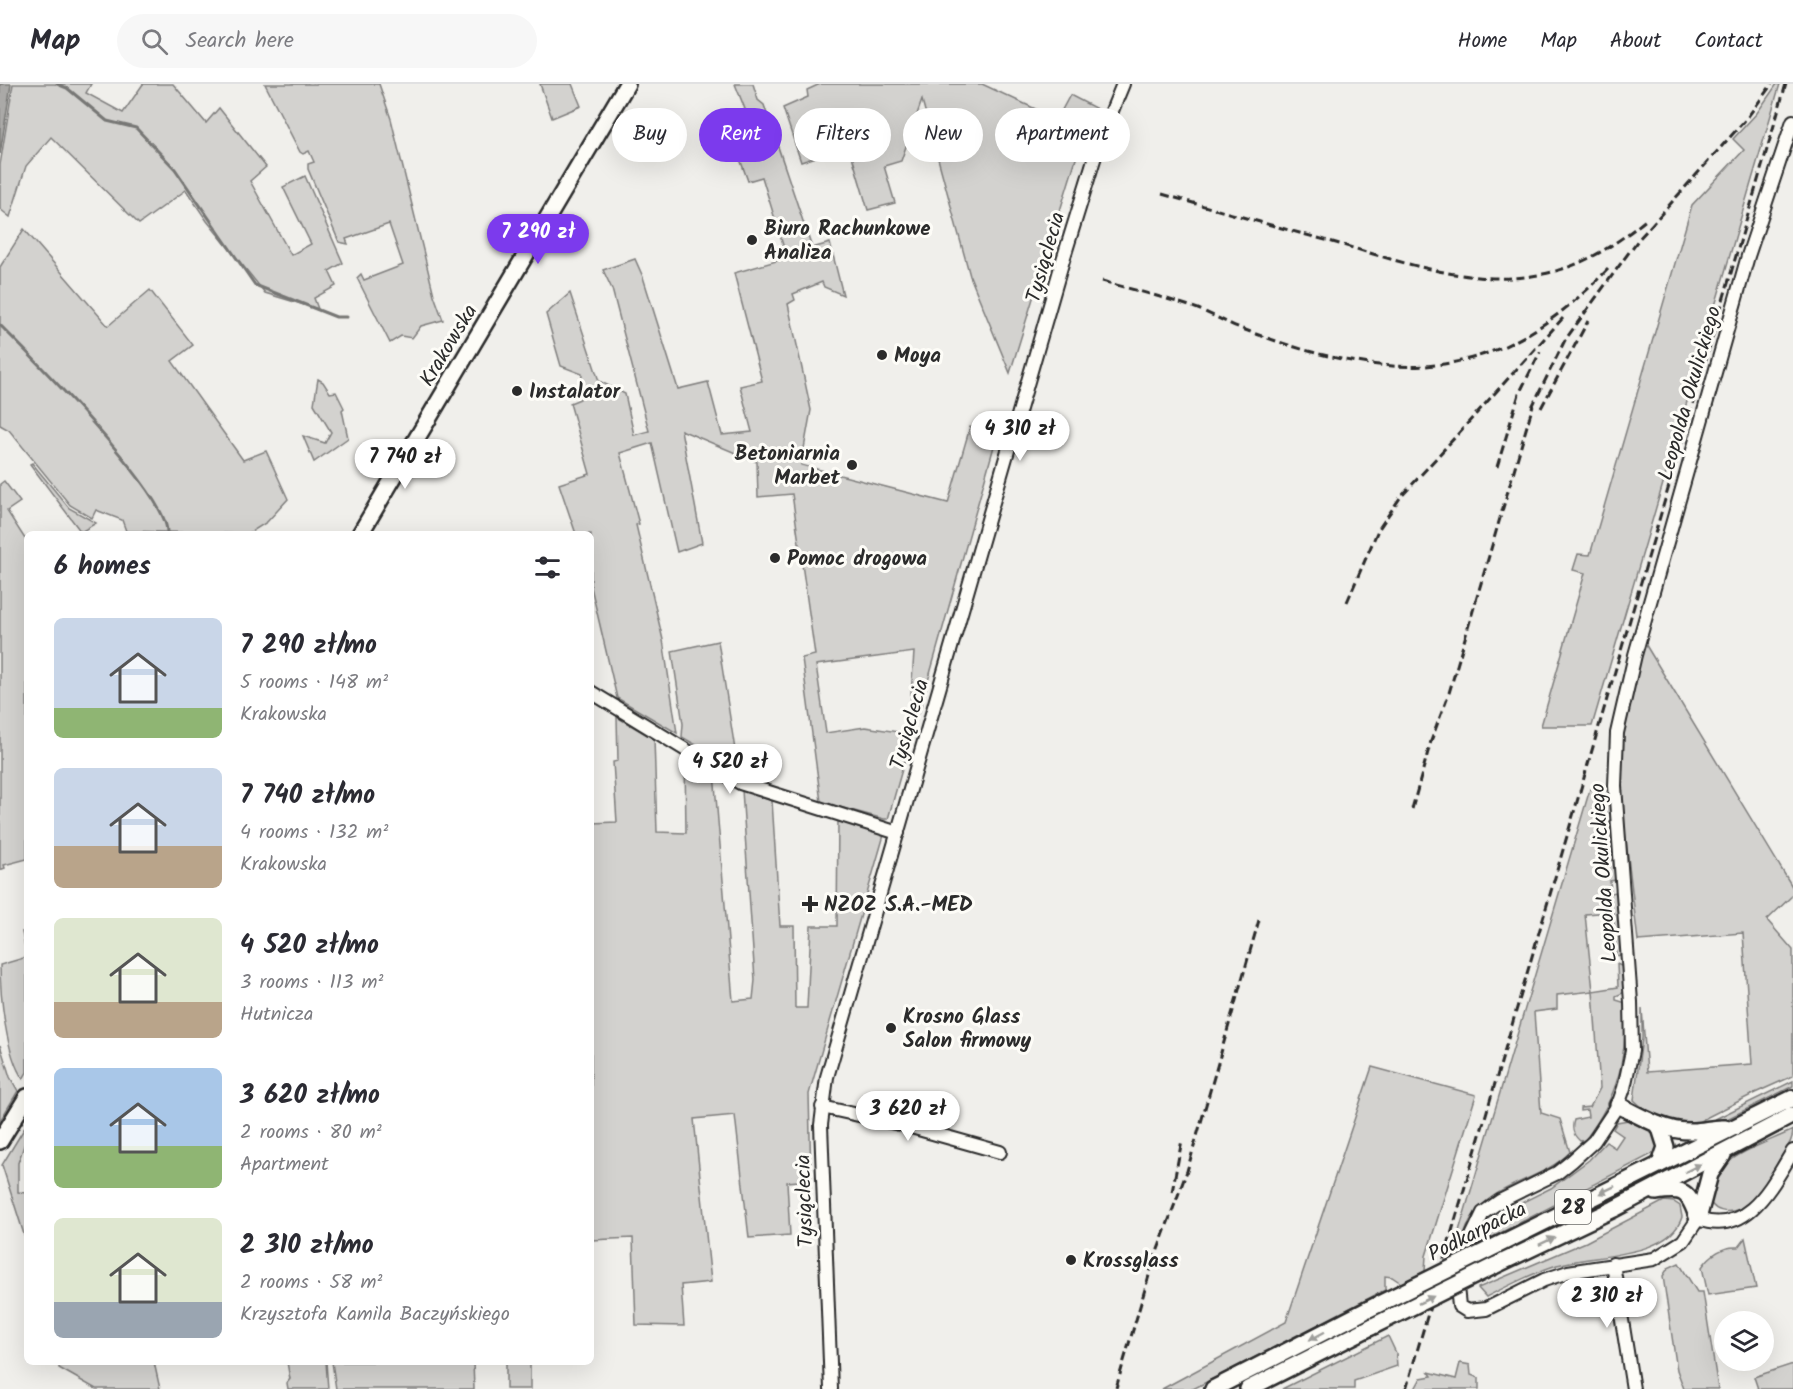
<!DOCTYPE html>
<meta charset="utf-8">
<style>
:root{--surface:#fff;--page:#f7f7f7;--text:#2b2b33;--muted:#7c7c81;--line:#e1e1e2;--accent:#7c3aed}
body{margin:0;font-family:Kalam,sans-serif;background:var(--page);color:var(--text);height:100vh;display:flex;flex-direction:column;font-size:22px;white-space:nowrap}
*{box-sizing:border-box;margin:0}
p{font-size:20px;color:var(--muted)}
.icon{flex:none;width:33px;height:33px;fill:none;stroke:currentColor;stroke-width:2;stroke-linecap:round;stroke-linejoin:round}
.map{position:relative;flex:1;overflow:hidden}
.sheet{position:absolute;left:24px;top:447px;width:570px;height:834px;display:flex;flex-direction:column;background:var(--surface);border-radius:9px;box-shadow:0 6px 24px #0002}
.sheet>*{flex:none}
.guide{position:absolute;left:612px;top:24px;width:570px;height:54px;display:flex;gap:12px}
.buttons{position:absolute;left:1714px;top:1227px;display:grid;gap:12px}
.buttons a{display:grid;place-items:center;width:60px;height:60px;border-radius:50%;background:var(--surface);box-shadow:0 6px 24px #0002;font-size:30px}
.price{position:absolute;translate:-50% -51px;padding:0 14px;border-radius:21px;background:#fff;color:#222;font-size:20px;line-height:39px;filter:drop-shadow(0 2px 3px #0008)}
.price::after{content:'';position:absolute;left:50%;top:36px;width:18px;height:14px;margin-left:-9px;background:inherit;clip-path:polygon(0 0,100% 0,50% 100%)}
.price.selected{background:var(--accent);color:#fff}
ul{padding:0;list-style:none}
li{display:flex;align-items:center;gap:18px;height:150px;padding:0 30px}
li span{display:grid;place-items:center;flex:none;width:168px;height:120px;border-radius:9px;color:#555}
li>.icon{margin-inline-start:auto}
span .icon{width:72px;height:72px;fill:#fffc;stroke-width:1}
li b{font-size:26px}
h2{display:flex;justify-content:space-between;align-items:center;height:72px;padding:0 30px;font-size:26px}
.chip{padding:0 21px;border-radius:27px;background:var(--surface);box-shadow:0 6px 24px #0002;font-size:21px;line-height:54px}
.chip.selected{background:var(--accent);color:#fff}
header{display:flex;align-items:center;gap:36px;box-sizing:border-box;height:84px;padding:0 30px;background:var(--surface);border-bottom:2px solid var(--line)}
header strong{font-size:28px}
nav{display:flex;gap:33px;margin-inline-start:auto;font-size:21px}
.search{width:420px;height:54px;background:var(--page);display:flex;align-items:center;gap:15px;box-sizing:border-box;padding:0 21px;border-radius:33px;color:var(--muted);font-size:22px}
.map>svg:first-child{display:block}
.green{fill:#d3d2cf;stroke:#7f7e7d;stroke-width:1.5}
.water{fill:#aaa9a7;stroke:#777775;stroke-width:1.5}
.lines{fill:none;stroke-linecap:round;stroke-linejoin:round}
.stream{stroke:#777775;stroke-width:3}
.minor-casing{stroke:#2b2b2b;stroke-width:16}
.major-casing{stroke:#2b2b2b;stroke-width:20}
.minor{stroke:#fdfcf7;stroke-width:12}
.major{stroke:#fdfcf7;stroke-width:15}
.rail{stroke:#2b2b2b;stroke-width:3;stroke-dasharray:9 4.5;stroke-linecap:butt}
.major-bridge-casing{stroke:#2b2b2b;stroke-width:20;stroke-linecap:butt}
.major-bridge{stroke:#fdfcf7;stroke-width:15}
.oneway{fill:#9e9e9b}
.poi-dot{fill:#2b2b2b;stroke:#fdfcf7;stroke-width:2}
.labels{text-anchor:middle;stroke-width:6;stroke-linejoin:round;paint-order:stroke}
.shield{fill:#fdfcf7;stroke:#6a6a68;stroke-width:1.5}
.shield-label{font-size:20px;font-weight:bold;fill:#2b2b2b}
.poi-label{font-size:21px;font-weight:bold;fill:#2b2b2b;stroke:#fdfcf7;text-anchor:start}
.street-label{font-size:21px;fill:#2b2b2b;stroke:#fdfcf7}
</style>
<header>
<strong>Map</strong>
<div class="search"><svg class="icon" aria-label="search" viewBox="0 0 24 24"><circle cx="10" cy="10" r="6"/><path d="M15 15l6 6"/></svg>Search here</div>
<nav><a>Home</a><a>Map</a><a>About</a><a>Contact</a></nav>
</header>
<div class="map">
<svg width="1793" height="1305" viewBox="0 0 1793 1305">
<rect width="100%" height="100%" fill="#f0efeb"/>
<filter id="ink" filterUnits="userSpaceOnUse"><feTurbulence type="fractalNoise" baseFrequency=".0167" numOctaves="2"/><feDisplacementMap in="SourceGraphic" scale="12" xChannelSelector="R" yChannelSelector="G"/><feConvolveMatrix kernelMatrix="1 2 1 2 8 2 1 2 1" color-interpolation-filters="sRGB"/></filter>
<g filter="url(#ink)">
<!-- green -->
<g class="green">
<path d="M13,0H91L86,9L123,29L143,0H173L206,39L219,24L266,83L250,97L291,171L311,160L283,103L305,92L343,179L329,187L336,202L314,214L318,225L265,209L207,137L186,106L139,140L51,53L26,82L10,133L0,125V81Z"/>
<path d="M265,0H379L391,35L434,211L443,236L421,242L412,254L401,252L390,259L357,194L361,190L364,196L403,181L389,140L346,155L348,160L339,158L308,85V80L314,78L309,67L303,70L300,68Z"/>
<path d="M540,0H572L581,22L552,34Z"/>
<path d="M735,0H753L758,16L764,21L812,164L830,159L843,211L824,203L822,198L793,210L795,216L788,220L811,326L801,381L948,419L970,343L998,348L919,629L910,626L914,568L816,581L826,649L865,643L912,650L888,735H884L821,718L802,574L815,571L792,410L758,413L757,378L681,346L702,459L677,468L652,359L620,369L639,440L636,441L663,556L677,649L617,614L591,503V450H576L559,400L590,390L570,319L580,315L582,290L561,282L546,230L570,209L599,297L625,310L634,351L649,347L612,205L603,186L635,175L643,193L678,305L708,298L722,351L752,348L740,302L762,297L734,189L787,174L762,93L748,97L728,42L749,35Z"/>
<path d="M820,0H982L1057,35L1070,11L1097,25L1083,52L1010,289L970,192L922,16L901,77L884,82L895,119L868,126L849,62L801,78L783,24L808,13L807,6Z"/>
<path d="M1777,0H1780L1592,642H1541L1585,489L1573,486L1578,470L1590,471L1692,121L1744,66L1733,55L1757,29Z"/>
<path d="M24,145L108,242L150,206L193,261L172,277L243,376L266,367L288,415L267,438L248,450L126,447L122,436L96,426L92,434L70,421L9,346L0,341V183Z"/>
<path d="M318,295L323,298L330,309L336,308L344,324L342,326L348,354L314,378L303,352L325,359L331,348L314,320Z"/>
<path d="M32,379L69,424L96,439L81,448L30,380Z"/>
<path d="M4,397L20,418L7,427L27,458V775L4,781L5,784L0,786V400Z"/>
<path d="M718,557L738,685L682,653L683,640L672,567Z"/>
<path d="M1644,558L1793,804V811L1767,836L1793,866V992L1755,1009L1694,1040C1675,1040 1647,1030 1634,1016L1642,954V925L1647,988L1752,980L1743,849L1638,857L1619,697L1621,650Z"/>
<path d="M617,633L654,655L657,748L686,749L685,673L714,689L733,917L753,915L755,896L742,706L772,717L780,842H794L795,924H807L811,842H837L838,736L884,751L809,1010L811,1096L787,1098L790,1151L749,1154L735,1031L694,1035L711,1198L681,1201L684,1242L636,1241L633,1154L591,1156V739L617,738L613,678L618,677Z"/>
<path d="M1590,705L1610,707L1616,796L1610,797L1611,809L1617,808L1621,871L1616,872L1613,828L1585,830L1593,907L1618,903L1617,880L1623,883L1625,908L1616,912V916L1626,919C1626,975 1620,1010 1585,1056L1580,1057C1573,1051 1571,1045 1574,1036L1588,1033L1587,1026L1580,1027V1024L1590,1023L1600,1004L1593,907L1557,911V925L1534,928L1541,1029L1560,1035L1570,1068C1542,1097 1492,1099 1471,1135C1465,1145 1462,1158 1459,1170L1451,1174Z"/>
<path d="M22,848L27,849V988L23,995C6,971 0,911 0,881L27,873Z"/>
<path d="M0,961L10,993L18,1007L0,1037Z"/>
<path d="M1372,983L1476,1011L1426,1172L1425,1187L1401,1199L1392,1193L1385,1192V1206L1193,1305H1162L1286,1238Z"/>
<path d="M1793,997V1002L1719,1039L1699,1043Z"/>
<path d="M1628,1036L1654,1049L1658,1061L1654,1069L1479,1160L1495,1132L1551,1104L1589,1076L1606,1058L1615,1064L1623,1052L1613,1045L1617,1038Z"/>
<path d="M27,1040V1053L18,1079V1108L27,1109V1160L2,1081Z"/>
<path d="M1793,1046C1793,1061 1782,1067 1776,1082C1744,1158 1679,1125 1724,1082C1739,1067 1773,1056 1793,1046Z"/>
<path d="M1664,1117L1674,1118L1680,1122L1682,1133C1669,1175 1591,1170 1554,1182C1530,1190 1508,1202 1486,1213L1478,1204L1586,1158Z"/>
<path d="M1745,1154L1756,1204L1708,1211L1702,1183C1710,1171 1723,1162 1738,1163Z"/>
<path d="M1679,1179L1697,1208H1703L1718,1305H1684L1677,1286L1663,1192L1668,1184Z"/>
<path d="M1388,1252L1396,1269L1397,1282L1354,1297V1305H1282Z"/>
<path d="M59,1278H154L160,1305H96L59,1284Z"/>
<path d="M287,1278H326L328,1305H288L287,1299L290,1295Z"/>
<path d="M332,1278H473L474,1305H336Z"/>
<rect x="506" y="1278" width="24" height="27"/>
<path d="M1460,1279L1470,1281L1471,1291L1479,1294V1305H1415L1421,1294L1432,1292L1429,1288L1456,1295Z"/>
<path d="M1793,1280V1305H1758L1754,1293Z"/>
</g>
<!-- water -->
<path class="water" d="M0,0H11L0,70Z"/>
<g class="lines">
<!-- stream -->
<g class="stream">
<path d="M57,0L67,4L107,37L136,44L175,85L255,201L336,233H347"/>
<path d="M0,241C32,273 167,409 167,448"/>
</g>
<!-- minor casing -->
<g class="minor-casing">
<g id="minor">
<path d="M1793,37L1748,172L1635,571L1617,649L1615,702L1631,918L1632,967L1624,1004L1618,1021L1594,1057L1572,1077L1557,1089L1500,1117L1483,1129L1471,1154L1457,1203L1459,1222L1467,1227L1486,1225L1544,1196L1568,1188L1654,1175L1683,1157L1698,1135C1748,1153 1772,1101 1793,1067"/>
<path d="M591,608L740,699L898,749"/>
<path d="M822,1023L904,1041L1000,1068"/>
<path d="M1613,1180L1633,1305"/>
<path d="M831,1305L821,1041L827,993L1063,176L1100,56L1123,0"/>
</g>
</g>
<!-- major casing -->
<g class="major-casing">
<g id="major">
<path d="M360,450L627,0"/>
<path d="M1618,1021C1641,1033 1666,1048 1693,1047C1704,1047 1714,1043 1725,1044"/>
<path d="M1659,1041L1666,1063L1660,1080"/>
<path d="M0,1057L27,1013"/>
<path d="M1656,1108C1684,1104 1688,1106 1698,1135"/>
<path d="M1698,1135L1710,1090L1723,1071"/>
<path d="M1486,1167L1793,1014"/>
<path d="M1494,1182L1614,1125L1793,1031"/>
<path d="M1213,1305L1369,1225"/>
<path d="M1248,1305L1373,1242"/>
</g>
</g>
<!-- minor -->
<use href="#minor" class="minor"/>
<!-- major -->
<use href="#major" class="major"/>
<!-- rail -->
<g class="rail">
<path d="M1162,110C1218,126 1273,142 1329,157C1396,176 1473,205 1543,190C1584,182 1615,161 1647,135"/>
<path d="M1102,197C1134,206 1167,214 1198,225C1215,232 1231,241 1248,247C1393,301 1495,303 1608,185"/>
<path d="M1541,324L1588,237"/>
<path d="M1497,383L1519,310L1540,268"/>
<path d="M1347,518L1378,446L1400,414L1563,234"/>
<path d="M1412,725L1431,657L1449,609L1533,321L1565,256L1638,156L1747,34L1772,0"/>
<path d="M1172,1108L1182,1056"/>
<path d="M1153,1179L1187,1087L1259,836"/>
<path d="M1116,1304L1155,1171"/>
<path d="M1406,1305L1786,0"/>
</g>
<!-- major-bridge casing -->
<g class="major-bridge-casing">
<g id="major-bridge">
<path d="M1369,1225L1486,1167"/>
<path d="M1373,1242L1494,1182"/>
</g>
</g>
<!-- major-bridge -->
<use href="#major-bridge" class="major-bridge"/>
</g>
<!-- one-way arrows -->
<defs><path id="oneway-solid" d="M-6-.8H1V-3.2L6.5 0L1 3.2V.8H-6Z" transform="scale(1.5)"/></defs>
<g class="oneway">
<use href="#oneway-solid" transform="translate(1693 1084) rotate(-27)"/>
<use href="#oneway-solid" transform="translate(1607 1106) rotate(154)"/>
<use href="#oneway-solid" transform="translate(1547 1157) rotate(-25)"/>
<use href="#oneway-solid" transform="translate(1426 1216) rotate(-26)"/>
<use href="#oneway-solid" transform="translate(1317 1252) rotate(152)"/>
</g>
</g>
<!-- markers -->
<g class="poi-dot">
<circle cx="752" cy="156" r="6"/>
<circle cx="882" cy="271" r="6"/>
<circle cx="517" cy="307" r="6"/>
<circle cx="852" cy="381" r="6"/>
<circle cx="775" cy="474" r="6"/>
<path d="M807 811h6v6h6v6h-6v6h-6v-6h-6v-6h6z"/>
<circle cx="891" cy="944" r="6"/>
<circle cx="1071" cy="1176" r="6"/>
</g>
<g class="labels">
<!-- shield labels -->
<rect class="shield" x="1555" y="1106" width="36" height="34" rx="4.5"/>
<g class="shield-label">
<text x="1573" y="1130">28</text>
</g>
<!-- poi labels -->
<g class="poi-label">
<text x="764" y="151">Biuro Rachunkowe<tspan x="764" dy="24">Analiza</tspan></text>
<text x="894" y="278">Moya</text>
<text x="529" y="314">Instalator</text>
<text x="840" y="376" text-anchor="end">Betoniarnia<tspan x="840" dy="24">Marbet</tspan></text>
<text x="787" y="481">Pomoc drogowa</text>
<text x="824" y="827">NZOZ S.A.-MED</text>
<text x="903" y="939">Krosno Glass<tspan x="903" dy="24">Salon firmowy</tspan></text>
<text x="1083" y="1183">Krossglass</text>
</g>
<!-- street labels -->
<g class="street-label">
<text transform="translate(1045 173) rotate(-74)" y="7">Tysiąclecia</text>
<text transform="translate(448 261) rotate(-59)" y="7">Krakowska</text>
<text transform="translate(1689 309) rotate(-74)" y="7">Leopolda Okulickiego</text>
<text transform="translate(909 640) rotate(-74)" y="7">Tysiąclecia</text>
<text transform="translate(1603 789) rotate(-94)" y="7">Leopolda Okulickiego</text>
<text transform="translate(804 1117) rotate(-92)" y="7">Tysiąclecia</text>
<text transform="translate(1477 1147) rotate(-27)" y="7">Podkarpacka</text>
</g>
</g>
</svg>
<div class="buttons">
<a><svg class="icon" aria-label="layers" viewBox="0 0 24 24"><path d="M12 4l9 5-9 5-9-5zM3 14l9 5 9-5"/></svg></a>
</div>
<b class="price selected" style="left:538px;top:181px">7 290 zł</b>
<b class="price" style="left:1020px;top:378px">4 310 zł</b>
<b class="price" style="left:405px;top:406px">7 740 zł</b>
<b class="price" style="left:730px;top:711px">4 520 zł</b>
<b class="price" style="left:908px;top:1058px">3 620 zł</b>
<b class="price" style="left:1607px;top:1245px">2 310 zł</b>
<div class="guide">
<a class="chip">Buy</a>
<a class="chip selected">Rent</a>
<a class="chip">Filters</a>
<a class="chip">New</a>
<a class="chip">Apartment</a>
</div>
<section class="sheet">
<h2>6 homes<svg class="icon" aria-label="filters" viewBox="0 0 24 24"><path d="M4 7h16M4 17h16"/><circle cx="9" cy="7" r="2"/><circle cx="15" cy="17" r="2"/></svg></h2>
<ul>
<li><span style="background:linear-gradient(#c9d6e8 75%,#8fb573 0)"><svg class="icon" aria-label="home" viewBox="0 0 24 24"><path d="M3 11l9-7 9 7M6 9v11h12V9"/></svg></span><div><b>7 290 zł/mo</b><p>5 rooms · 148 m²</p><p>Krakowska</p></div></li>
<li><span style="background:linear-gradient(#c9d6e8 65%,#b9a48a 0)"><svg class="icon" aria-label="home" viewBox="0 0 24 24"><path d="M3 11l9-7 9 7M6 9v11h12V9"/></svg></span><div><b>7 740 zł/mo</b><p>4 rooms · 132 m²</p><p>Krakowska</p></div></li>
<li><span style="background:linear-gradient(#dfe7d0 70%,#b9a48a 0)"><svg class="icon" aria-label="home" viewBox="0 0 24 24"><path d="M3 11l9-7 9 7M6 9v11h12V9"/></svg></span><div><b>4 520 zł/mo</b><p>3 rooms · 113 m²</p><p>Hutnicza</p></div></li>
<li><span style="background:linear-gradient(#a9c7e8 65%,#8fb573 0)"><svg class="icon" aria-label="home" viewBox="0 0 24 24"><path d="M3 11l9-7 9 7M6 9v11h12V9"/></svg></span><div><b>3 620 zł/mo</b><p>2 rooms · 80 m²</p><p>Apartment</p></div></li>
<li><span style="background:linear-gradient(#dfe7d0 70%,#9aa5b1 0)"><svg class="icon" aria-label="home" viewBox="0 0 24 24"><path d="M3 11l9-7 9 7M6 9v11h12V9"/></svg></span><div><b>2 310 zł/mo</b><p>2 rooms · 58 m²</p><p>Krzysztofa Kamila Baczyńskiego</p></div></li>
</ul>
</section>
</div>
